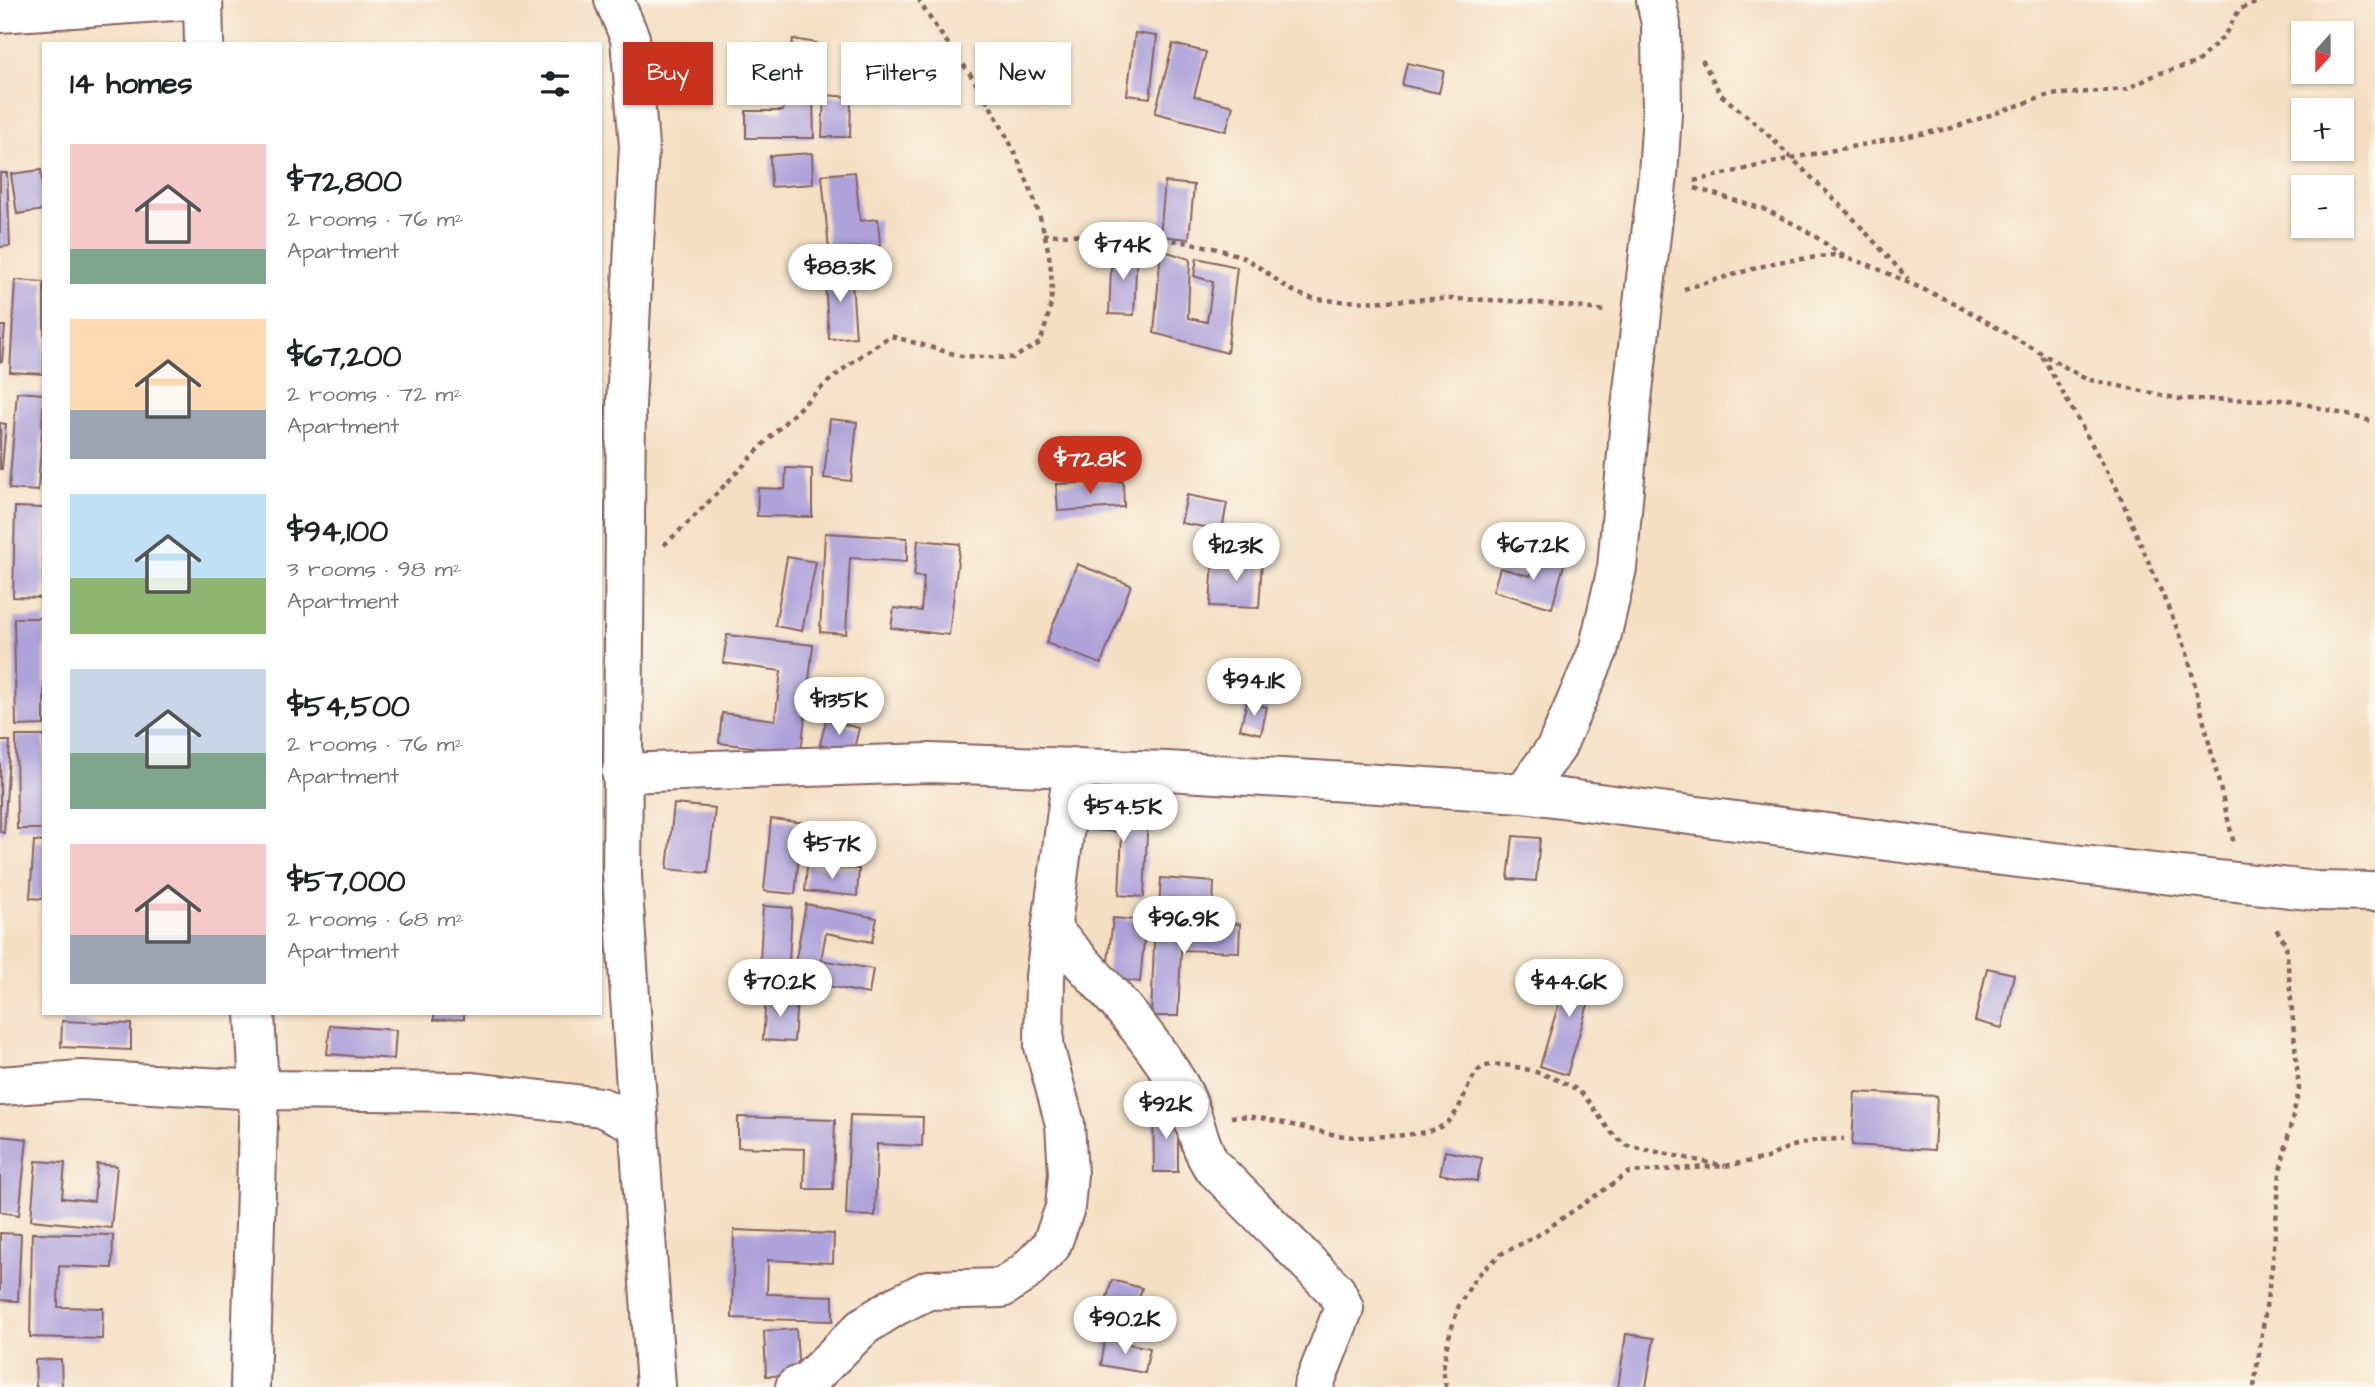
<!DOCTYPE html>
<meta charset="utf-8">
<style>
:root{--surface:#fff;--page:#f6f6f6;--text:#202124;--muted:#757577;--accent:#c8321e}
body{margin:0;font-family:"Architects Daughter",sans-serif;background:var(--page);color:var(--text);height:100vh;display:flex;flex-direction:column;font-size:26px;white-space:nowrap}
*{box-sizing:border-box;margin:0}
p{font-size:23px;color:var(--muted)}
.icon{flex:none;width:38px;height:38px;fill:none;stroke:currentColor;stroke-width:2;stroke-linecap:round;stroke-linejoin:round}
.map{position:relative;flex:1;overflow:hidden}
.sheet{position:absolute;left:42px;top:42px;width:560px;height:973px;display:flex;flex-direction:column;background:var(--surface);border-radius:0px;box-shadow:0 2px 5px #0004}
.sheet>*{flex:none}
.banner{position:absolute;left:623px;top:42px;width:665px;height:63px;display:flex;gap:14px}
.needle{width:46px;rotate:201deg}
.controls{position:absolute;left:2291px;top:21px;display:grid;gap:14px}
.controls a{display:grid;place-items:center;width:63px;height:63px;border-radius:0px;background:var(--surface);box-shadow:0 2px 5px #0004;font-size:35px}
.price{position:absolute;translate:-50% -60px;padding:0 16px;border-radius:24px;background:#fff;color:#222;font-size:23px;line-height:46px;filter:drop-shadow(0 2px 4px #0008)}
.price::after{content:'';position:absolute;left:50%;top:42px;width:21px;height:16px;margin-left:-10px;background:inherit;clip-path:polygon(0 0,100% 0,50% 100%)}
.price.active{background:var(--accent);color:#fff}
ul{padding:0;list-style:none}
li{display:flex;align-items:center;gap:21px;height:175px;padding:0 28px}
li span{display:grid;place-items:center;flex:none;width:196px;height:140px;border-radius:0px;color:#555}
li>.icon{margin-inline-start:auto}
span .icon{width:84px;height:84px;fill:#fffc;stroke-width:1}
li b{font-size:30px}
h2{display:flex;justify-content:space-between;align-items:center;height:84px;padding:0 28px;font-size:30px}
.pill{padding:0 24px;border-radius:0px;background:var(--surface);box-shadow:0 2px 5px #0004;font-size:24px;line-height:63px}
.pill.active{background:var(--accent);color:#fff}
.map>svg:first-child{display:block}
.building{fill:#ada3da}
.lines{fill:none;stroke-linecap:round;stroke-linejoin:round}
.street-casing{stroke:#866260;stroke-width:42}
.path{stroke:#866260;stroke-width:4.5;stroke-dasharray:5 5;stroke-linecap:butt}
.street{stroke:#fff;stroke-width:38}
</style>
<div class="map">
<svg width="2375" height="1387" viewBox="0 0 2375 1387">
<rect width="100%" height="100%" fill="#fbf7ec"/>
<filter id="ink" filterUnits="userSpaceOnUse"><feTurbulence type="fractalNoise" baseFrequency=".0143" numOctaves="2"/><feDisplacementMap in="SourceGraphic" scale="14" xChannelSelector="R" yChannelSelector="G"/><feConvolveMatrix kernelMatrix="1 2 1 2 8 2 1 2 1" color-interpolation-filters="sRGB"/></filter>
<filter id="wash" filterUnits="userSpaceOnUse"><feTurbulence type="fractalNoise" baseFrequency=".00686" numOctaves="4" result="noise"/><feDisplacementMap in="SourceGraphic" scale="28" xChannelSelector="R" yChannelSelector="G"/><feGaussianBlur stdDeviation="1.57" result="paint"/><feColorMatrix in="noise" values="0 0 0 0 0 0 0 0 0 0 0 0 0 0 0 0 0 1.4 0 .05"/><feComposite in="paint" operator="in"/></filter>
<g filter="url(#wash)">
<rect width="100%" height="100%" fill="#f4dfc3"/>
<g id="blocks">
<!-- building -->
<g class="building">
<path d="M1135,33L1157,36L1150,98L1127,95Z"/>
<path d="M793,39L817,43L808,91L785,87Z"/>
<path d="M1173,44L1206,52L1194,96L1233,106L1226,131L1155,113Z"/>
<path d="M1407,63L1444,71L1439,93L1402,85Z"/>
<path d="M824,95L851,97L850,137H822Z"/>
<path d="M783,97H813L814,138H746V111H783Z"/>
<path d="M812,153L813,184L771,187L770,156Z"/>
<path d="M41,170L44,210L17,214L11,174Z"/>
<path d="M855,172L860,221L878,219L880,246L829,250L822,175Z"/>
<path d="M0,173H7L10,246L0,247Z"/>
<path d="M1165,182L1194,185L1189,239L1160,236Z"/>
<path d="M1112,248L1137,250L1134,315L1109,314Z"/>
<path d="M1161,250L1190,259L1188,318L1207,322L1213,282L1194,276L1197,258L1237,267L1227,353L1154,333Z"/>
<path d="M851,268L856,337L829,339L824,270Z"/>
<path d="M15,280L44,282V374L10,372Z"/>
<path d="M0,326H5L2,362H0Z"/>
<path d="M17,392L44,394L38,491L9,489Z"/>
<path d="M830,419L857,422L851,481L824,478Z"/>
<path d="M0,423L6,424L2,469H0Z"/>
<path d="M786,468L812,469V517L757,516L758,488L785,489Z"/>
<path d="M1123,481L1124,507L1058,511L1056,484Z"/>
<path d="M1187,495L1227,503L1222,530L1181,523Z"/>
<path d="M15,507L44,508L43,598L13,597Z"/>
<path d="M825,533L907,538V562L850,558L846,634L820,632Z"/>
<path d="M918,540L960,544L949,635L891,628L894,608L921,611L924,577L914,576Z"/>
<path d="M1537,554L1565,561L1552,608L1493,591L1500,568L1530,576Z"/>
<path d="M787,557L816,562L802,631L775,626Z"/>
<path d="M1213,558L1262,561L1259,608L1210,606Z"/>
<path d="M1077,564L1131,585L1101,664L1046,643Z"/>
<path d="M14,618H44V725L16,726Z"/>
<path d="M727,635L813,645L801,753L719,743L722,713L775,720L781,671L723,663Z"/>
<path d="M1247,702L1267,707L1261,734L1240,729Z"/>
<path d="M826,720L859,728L853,753L820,745Z"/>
<path d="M16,736H44V829H17Z"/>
<path d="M0,741H10L4,833L0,832Z"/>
<path d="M674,804L715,808L708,873L667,869Z"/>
<path d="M1076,810L1148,814L1144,897L1119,895L1122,832L1075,829Z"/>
<path d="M771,819L833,826L830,859L799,856L795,894L764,891Z"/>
<path d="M1513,836L1540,838L1536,881L1508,879Z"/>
<path d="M34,841L44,842V899L30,898Z"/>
<path d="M807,866L859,869L857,896L805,891Z"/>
<path d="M1161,878L1214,882L1213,911L1159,907Z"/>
<path d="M806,904L877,918L872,942L826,933L821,960L873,969L869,994L792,979Z"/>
<path d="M763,906L792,908L788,981L759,980Z"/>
<path d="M1113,918L1146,921L1140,982L1106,978Z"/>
<path d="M1155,920L1240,924L1239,952L1181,950L1178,1016H1151Z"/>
<path d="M1571,963L1598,971L1567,1075L1540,1066Z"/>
<path d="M1987,968L2014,974L2002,1028L1975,1021Z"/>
<path d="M766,996L797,998L794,1042L763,1040Z"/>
<path d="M434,1013H464V1019L434,1020Z"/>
<path d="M62,1021L131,1024V1050L61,1047Z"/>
<path d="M330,1025L396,1030L394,1059L327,1054Z"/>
<path d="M1855,1092L1937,1096L1934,1150L1852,1145Z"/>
<path d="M1153,1110H1178V1172H1154Z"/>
<path d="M850,1115L923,1117L922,1146L877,1144L875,1216L846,1215Z"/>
<path d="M738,1117L835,1120L833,1189H804L805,1149L738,1147Z"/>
<path d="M0,1136L27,1139L19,1215L0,1212Z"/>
<path d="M1445,1151L1482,1158L1477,1181L1440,1174Z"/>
<path d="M36,1161L65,1163L62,1198L94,1201L97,1164L117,1166L111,1228L31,1220Z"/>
<path d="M734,1230L834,1234L833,1263L768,1260L767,1294L833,1296V1321L732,1318Z"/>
<path d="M0,1233L21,1234L18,1301L0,1300Z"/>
<path d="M32,1233L113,1235L112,1268L59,1266L58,1307L103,1308L102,1339L30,1337Z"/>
<path d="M1112,1280L1142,1288L1134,1316L1104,1308Z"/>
<path d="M796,1329L799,1375L766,1376L764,1331Z"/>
<path d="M1626,1334L1654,1338L1646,1387H1618Z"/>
<path d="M1105,1339L1150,1348L1145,1373L1101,1365Z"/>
<path d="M61,1359L62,1387H36L35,1360Z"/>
</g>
</g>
</g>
<g filter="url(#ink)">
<use href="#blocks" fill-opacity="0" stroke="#866260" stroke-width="2"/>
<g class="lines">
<!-- street casing -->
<g class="street-casing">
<g id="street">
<path d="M203,0L204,44"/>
<path d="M614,0L630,38L639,146L626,404L622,876L656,1387"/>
<path d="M0,13L189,0"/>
<path d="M621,773L929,763L1168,771L1523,793L2001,856L2317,891L2375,892"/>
<path d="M1523,793L1556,748L1598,651L1617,568L1631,408L1658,175L1662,113L1661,24L1656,0"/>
<path d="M1051,929C1098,980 1145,1028 1180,1087C1195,1112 1196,1142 1212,1166L1336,1291L1344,1308L1313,1387"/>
<path d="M0,1086L81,1080L259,1090L473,1092L601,1107L639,1125"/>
<path d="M250,1387L259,1090L255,1013"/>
<path d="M795,1387L808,1381L864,1326L894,1307L928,1290L1002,1288L1024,1273L1051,1246L1065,1208L1068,1174L1065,1124L1044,1046L1045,976L1073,767"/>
</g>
</g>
<!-- path -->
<g class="path">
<path d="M1702,60L1721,95L1759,126L1851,216L1908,279"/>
<path d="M1694,181L1792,158L1952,128L2049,95L2127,89L2157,74L2196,63L2224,36L2240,9L2264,0"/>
<path d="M1695,188L1766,210L1804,229L1845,257"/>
<path d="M1043,235C1106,234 1173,234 1234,254C1265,264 1283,294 1317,299C1356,304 1396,300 1435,299C1492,299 1548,302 1605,311"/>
<path d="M1684,289L1777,262L1834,255L1867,264L1956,304L2086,379L2180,399L2289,400L2375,422"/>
<path d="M2042,356L2117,489L2186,649L2234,844"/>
<path d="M664,545C740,477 802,389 891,336L961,356L1013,358L1040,343C1044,330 1049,316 1051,302C1058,235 1014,143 979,88C960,57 936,31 919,0"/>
<path d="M1231,1117C1269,1112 1321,1139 1367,1137C1388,1136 1421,1136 1440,1127C1463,1116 1463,1086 1479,1070C1495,1054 1557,1078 1574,1088C1596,1102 1602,1131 1628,1146L1725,1166"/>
<path d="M1446,1387L1443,1369L1448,1340L1459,1305L1476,1277L1501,1254L1535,1237L1630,1172L1725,1166L1767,1158L1789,1147L1817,1140L1844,1139"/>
<path d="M2254,1387L2273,1260L2280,1171L2299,1090L2286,944L2274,926"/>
</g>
<!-- street -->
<use href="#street" class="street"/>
</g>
</g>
</svg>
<div class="controls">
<a><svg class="needle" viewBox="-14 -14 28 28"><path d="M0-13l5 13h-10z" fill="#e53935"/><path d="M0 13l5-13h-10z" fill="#757577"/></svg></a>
<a>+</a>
<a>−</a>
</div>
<b class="price" style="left:1123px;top:282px">$74K</b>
<b class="price" style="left:840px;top:304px">$88.3K</b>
<b class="price active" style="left:1090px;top:496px">$72.8K</b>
<b class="price" style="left:1533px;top:582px">$67.2K</b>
<b class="price" style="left:1236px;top:583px">$123K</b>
<b class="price" style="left:1254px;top:718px">$94.1K</b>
<b class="price" style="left:839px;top:737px">$135K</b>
<b class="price" style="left:1123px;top:844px">$54.5K</b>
<b class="price" style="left:832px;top:881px">$57K</b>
<b class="price" style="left:1184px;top:956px">$96.9K</b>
<b class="price" style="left:780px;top:1019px">$70.2K</b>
<b class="price" style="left:1569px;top:1019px">$44.6K</b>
<b class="price" style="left:1166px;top:1141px">$92K</b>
<b class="price" style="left:1125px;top:1356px">$90.2K</b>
<div class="banner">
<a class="pill active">Buy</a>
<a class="pill">Rent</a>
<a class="pill">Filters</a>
<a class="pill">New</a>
</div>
<section class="sheet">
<h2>14 homes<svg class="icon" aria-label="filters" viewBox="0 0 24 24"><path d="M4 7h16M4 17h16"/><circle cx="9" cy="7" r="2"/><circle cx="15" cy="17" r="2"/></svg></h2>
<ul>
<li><span style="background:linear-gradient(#f6c9c9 75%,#7fa58c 0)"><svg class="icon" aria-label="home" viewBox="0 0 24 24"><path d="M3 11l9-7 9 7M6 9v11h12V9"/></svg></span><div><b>$72,800</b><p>2 rooms · 76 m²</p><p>Apartment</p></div></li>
<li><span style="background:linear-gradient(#ffd9b3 65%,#9aa5b1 0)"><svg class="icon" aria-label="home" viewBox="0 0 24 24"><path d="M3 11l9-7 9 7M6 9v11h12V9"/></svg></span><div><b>$67,200</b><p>2 rooms · 72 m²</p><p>Apartment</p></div></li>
<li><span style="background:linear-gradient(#bfe0f5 60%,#8fb573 0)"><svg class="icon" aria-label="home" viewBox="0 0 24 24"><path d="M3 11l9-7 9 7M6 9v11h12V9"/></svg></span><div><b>$94,100</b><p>3 rooms · 98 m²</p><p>Apartment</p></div></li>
<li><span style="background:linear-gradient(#c9d6e8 60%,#7fa58c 0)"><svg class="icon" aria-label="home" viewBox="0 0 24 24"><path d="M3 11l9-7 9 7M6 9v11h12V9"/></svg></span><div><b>$54,500</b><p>2 rooms · 76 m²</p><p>Apartment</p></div></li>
<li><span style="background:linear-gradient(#f6c9c9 65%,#9aa5b1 0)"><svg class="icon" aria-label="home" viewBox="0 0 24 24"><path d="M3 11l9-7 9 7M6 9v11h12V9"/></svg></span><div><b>$57,000</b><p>2 rooms · 68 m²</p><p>Apartment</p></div></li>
</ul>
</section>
</div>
